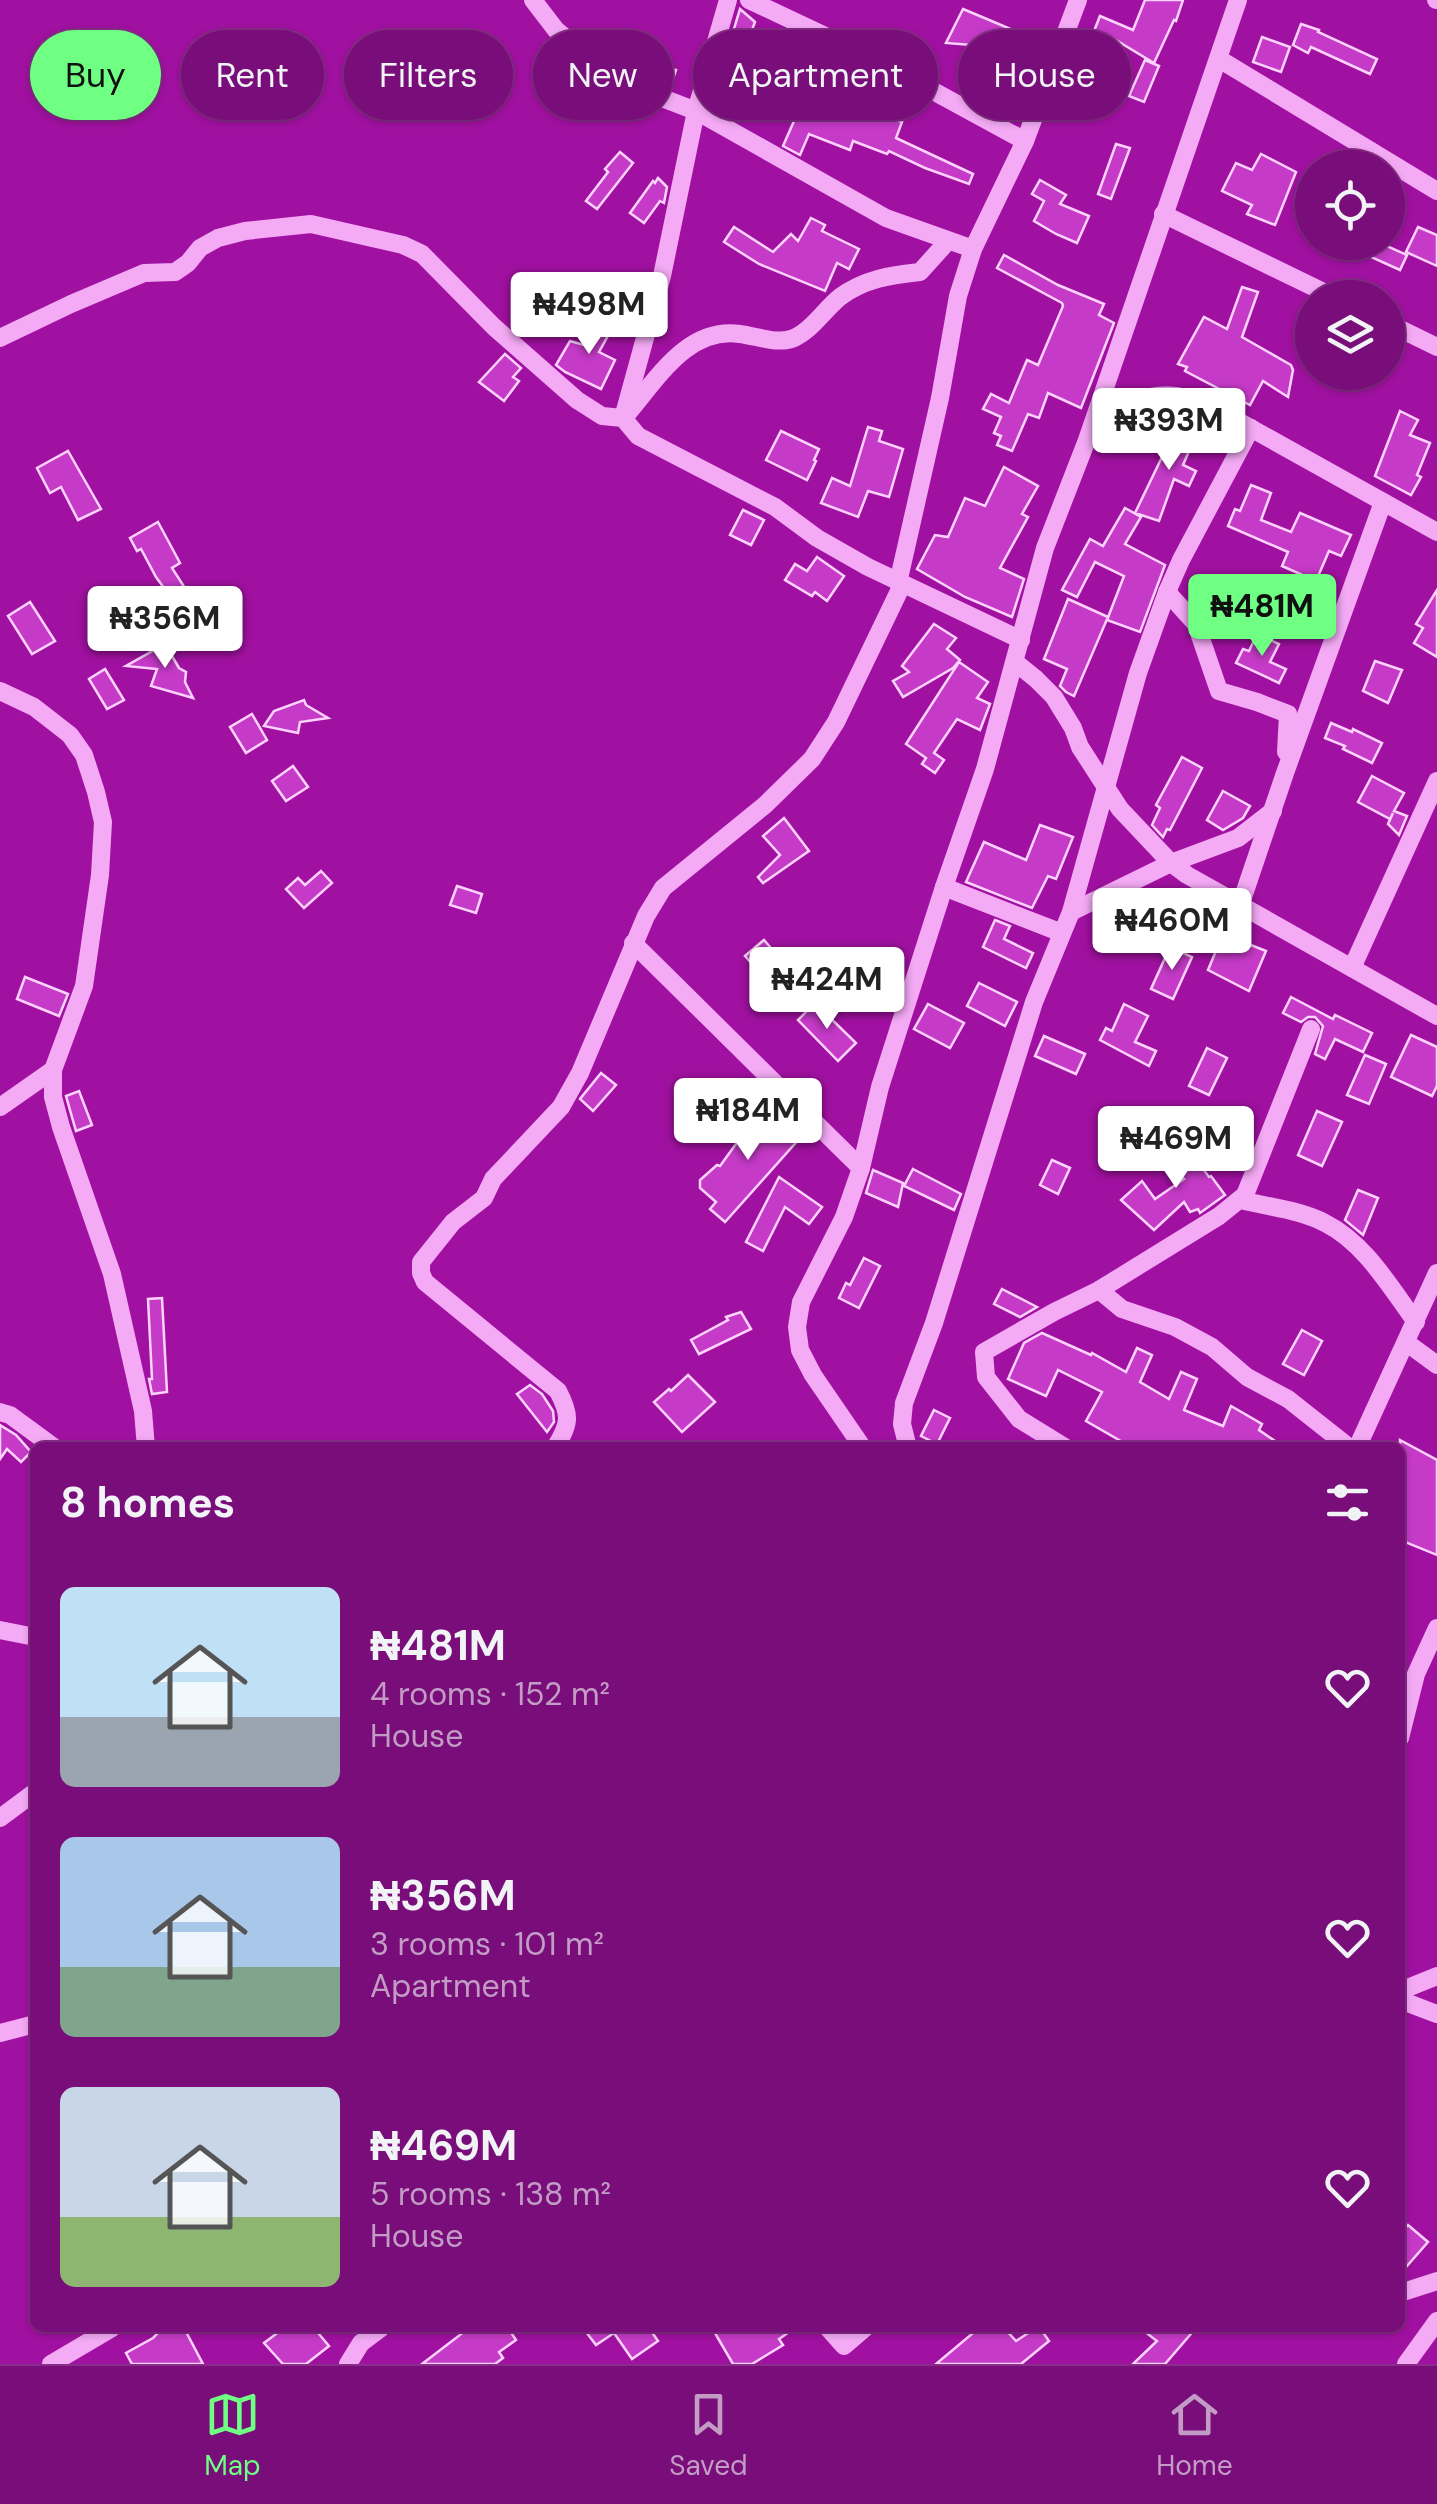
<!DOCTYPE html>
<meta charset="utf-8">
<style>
:root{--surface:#790d79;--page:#7e167e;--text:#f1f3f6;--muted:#c39cc6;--line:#8a2d8a;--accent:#6eff83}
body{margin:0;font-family:"DM Sans",sans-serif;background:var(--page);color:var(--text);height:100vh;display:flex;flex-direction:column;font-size:38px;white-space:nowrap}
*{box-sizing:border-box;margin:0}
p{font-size:32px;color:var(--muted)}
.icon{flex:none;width:55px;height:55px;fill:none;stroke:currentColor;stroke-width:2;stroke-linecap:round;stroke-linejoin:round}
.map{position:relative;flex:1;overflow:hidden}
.details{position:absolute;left:30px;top:1442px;width:1375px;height:890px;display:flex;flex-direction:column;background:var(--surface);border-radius:15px;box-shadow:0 2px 8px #0004,0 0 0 2px var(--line)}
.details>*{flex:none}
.banner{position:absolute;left:30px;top:30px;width:1378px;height:90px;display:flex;gap:20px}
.controls{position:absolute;left:1295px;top:150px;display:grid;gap:20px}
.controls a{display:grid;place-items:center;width:110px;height:110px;border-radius:50%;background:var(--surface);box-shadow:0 2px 8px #0004,0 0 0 2px var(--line);font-size:50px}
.price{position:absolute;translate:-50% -85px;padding:0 22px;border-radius:10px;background:#fff;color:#222;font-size:32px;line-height:65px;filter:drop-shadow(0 2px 5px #0008)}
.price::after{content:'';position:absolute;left:50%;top:60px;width:30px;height:22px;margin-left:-15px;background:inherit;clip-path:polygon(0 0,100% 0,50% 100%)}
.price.on{background:var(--accent);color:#111}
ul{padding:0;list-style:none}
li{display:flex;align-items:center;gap:30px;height:250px;padding:0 30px}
li span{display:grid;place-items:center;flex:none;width:280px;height:200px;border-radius:15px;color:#555}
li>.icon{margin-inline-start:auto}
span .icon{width:120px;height:120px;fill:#fffc;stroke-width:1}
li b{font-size:42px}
h2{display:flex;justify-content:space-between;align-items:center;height:120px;padding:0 30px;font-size:42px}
.chip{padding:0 35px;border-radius:45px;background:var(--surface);box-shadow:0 2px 8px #0004,0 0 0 2px var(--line);font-size:35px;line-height:90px}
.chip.on{background:var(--accent);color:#111}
.dock{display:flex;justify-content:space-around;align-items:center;height:140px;border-top:2px solid var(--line);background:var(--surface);font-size:28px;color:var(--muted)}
.dock a{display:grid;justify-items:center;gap:5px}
.dock .on{color:var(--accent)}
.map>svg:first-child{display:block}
.building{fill:#c63ac8;stroke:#fdd3fe;stroke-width:2.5}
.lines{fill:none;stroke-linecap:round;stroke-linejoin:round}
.minor{stroke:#f4aaf5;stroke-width:18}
</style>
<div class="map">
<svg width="1437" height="2364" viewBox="0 0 1437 2364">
<rect width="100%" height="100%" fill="#a111a1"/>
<!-- building -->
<g class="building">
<path d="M1145,0H1183L1176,21L1174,20L1154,63L1109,36L1094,31L1100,16L1133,30Z"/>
<path d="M740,9L755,22L746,46L772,56L763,81L802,100L813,78L889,113L887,116L902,122L896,138L973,174L969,184L925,168L889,151L887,154L853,141L850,150L809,134L800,155L783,146L794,121L733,92L724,113L711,105Z"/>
<path d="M963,9L1020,33L1015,46L1043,58L1025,104L958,73L972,45L946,43Z"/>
<path d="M1301,24L1319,30L1318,32L1377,59L1370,74L1311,47L1308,53L1293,45Z"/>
<path d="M1262,37L1290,47L1281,72L1253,62Z"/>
<path d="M638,57L676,70L670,88L632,73Z"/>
<path d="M1145,60L1159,66L1144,102L1129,96Z"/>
<path d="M1116,144L1130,148L1111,199L1098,194Z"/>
<path d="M620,152L633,163L597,209L586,201L608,172L605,169Z"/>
<path d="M1261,154L1296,172L1275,225L1247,214L1252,205L1222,191L1236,163L1252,170Z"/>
<path d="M658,178L667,187L664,203L660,201L644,223L630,213L653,181L655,183Z"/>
<path d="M1040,180L1066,195L1060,204L1089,216L1077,243L1056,234L1034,221L1044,201L1032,194Z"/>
<path d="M811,218L825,225L822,231L859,249L849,269L837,263L825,291L759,264L724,242L734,227L773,252L791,234L798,241Z"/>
<path d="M1418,227L1437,235V266L1406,252Z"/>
<path d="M1338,242H1378L1407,255L1400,270Z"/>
<path d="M1004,255L1058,285L1104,304L1099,315L1114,323L1081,408L1048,393L1039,418L1028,414L1012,451L997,445L1001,436L994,433L1001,417L983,409L991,394L1009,403L1027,360L1038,365L1063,306L1062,303L997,268Z"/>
<path d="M1242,287L1258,292L1242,337L1291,365L1293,370L1288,397L1263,381L1250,405L1185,371L1187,367L1178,364L1204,317L1227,329Z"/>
<path d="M599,317L614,325L599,352L615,360L601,389L565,372L556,365L570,341L584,345Z"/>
<path d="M505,354L521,368L513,377L519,381L504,401L479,382Z"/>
<path d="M1400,411L1418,420L1410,435L1430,443L1417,475L1421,477L1411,495L1375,476Z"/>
<path d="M1185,419L1200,426L1183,465L1196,471L1189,486L1174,479L1159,521L1135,513L1163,455L1166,456L1170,447L1172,448Z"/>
<path d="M868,427L882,431L879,441L903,449L889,497L868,491L858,517L821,503L832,478L850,486Z"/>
<path d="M781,431L819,449L814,460L816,461L807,480L766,460Z"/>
<path d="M68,451L101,509L78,520L61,487L50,493L37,468Z"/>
<path d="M1004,467L1038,486L1022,514L1028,517L1000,568L1024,579L1012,617L965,597L917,569L935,535L948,537L965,498L985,506Z"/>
<path d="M1251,485L1271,493L1261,520L1291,532L1300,513L1351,535L1341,556L1329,551L1316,581L1282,566L1288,552L1228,526L1235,509L1240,511Z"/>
<path d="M1125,508L1141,517L1125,544L1165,565L1140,632L1107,620L1124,576L1095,562L1077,597L1062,590L1090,539L1103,546Z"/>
<path d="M743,510L764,520L751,545L730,535Z"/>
<path d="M158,522L180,563L172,568L208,624L230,612L240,629L206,648L186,612L183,614L156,577L141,549L137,551L130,538Z"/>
<path d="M817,557L844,576L827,601L815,592L812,596L785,580L795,564L807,571Z"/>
<path d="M1437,590V657L1414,643L1423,628L1416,624Z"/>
<path d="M1068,599L1108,617L1074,696L1066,692L1060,686L1067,669L1044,659Z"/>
<path d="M30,602L55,641L32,654L8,616Z"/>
<path d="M934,624L956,638L947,649L960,660L953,668L903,697L893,681L909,672L902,666Z"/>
<path d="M1257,634L1279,644L1270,662L1286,669L1279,683L1236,663L1243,649L1249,651Z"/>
<path d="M165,644L179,668L186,672L185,682L193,698L151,686L157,669L126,666Z"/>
<path d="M1375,661L1402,670L1388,703L1363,691Z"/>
<path d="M959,662L988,682L977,698L990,704L980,730L957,719L934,753L944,760L935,773L922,764L926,758L906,744Z"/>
<path d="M105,669L124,700L107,709L89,679Z"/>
<path d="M304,700L306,705L328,718L300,722L298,733L264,726L274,711Z"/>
<path d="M252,714L267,740L246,753L230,727Z"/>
<path d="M1331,723L1352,732L1353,729L1382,743L1372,763L1343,749L1345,746L1325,738Z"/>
<path d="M1182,757L1202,768L1170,830L1167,829L1163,837L1152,825L1160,808L1156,805Z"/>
<path d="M293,766L308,787L286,801L272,781Z"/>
<path d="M1372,776L1404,793L1394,811L1407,816L1399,835L1388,824L1393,813L1390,819L1358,802Z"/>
<path d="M1223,791L1250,806L1243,818L1223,830L1207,820Z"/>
<path d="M784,818L809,851L763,883L758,877L780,855L763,836Z"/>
<path d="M1040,825L1073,837L1056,879L1048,876L1032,908L966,882L984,842L1026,860Z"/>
<path d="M321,871L332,883L304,908L286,889L298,878L305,885Z"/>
<path d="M457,886L482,894L476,913L450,905Z"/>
<path d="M995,920L1010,926L1004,939L1033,953L1026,968L983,947Z"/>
<path d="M1223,934L1266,951L1249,991L1208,970Z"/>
<path d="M764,940L791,971L772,987L745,956Z"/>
<path d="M1170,947L1192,957L1173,999L1151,989Z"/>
<path d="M25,977L68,994L59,1016L17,999Z"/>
<path d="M979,983L1017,1002L1005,1026L967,1006Z"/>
<path d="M1291,997L1333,1019L1335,1015L1372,1033L1363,1052L1335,1039L1325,1059L1315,1054L1323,1026L1315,1017H1308L1301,1022L1283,1013Z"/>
<path d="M815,1003L856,1043L838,1061L798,1020Z"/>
<path d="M928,1004L964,1023L950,1048L914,1029Z"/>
<path d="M1124,1004L1148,1016L1135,1042L1156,1051L1149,1066L1100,1040L1106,1028L1112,1031Z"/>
<path d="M1411,1035L1437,1047V1086L1432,1096L1391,1077Z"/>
<path d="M1044,1036L1085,1054L1076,1074L1035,1056Z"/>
<path d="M1207,1048L1227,1058L1209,1095L1189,1086Z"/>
<path d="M1365,1055L1386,1064L1369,1104L1347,1095Z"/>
<path d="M601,1073L616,1085L593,1111L580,1099Z"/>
<path d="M79,1091L92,1125L76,1131L66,1096Z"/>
<path d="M762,1108L797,1130L794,1134L800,1138L725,1222L710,1209L716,1202L700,1188V1180L717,1165L720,1166Z"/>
<path d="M1317,1111L1342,1122L1322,1166L1298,1155Z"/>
<path d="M1184,1143L1209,1177L1211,1176L1225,1195L1200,1213L1198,1209L1190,1212L1184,1202L1154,1230L1121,1200L1142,1181L1155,1199L1184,1179L1167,1155Z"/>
<path d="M1052,1160L1070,1168L1058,1194L1040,1185Z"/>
<path d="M913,1169L961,1194L954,1210L904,1186Z"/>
<path d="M873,1170L903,1183L898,1207L866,1193Z"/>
<path d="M779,1177L822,1207L809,1224L785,1207L763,1251L746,1242Z"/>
<path d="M1358,1190L1378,1198L1363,1235L1345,1220Z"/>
<path d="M864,1258L880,1266L859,1308L839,1298L846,1283L850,1285Z"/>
<path d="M1002,1289L1037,1307L1020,1317L994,1304Z"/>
<path d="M162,1298L167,1392L152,1394L149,1379H152L148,1299Z"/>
<path d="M741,1312L751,1329L699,1354L691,1340L728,1320L726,1317Z"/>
<path d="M1302,1330L1322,1341L1304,1375L1283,1364Z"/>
<path d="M1042,1333L1091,1355L1092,1353L1126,1372L1137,1348L1152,1355L1140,1382L1169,1399L1181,1372L1197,1379L1184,1410L1223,1426L1231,1406L1262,1424L1259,1430L1285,1448H1133L1086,1421L1102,1392L1058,1370L1046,1396L1008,1379L1024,1343Z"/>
<path d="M688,1375L715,1402L682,1432L654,1402L669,1389L671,1391Z"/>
<path d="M530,1385L542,1394L553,1411L554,1422L547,1432L517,1394Z"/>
<path d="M934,1410L950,1418L937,1444L921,1436Z"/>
<path d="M0,1425L16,1435L31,1452L21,1462L7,1449L0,1459Z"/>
<path d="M1400,1440L1437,1460V1555L1400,1540Z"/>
<path d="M1408,2225L1428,2242L1400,2274V2234Z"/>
<path d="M163,2328H184L203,2364H132L126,2353L153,2338Z"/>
<path d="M284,2328H314L329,2346L306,2364H283L264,2343Z"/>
<path d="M469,2328H508L516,2340L499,2352L503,2358L495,2364H422Z"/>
<path d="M583,2328H649L658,2341L632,2359L614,2333L596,2345Z"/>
<path d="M712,2328H795L779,2339L783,2345L752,2364H733Z"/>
<path d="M979,2328H1004L1016,2341L1036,2328H1040L1049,2341L1021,2364H936Z"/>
<path d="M1140,2328H1196L1165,2364H1133L1157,2341Z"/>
</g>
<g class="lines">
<!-- minor -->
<g class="minor">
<path d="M533,0L556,30L618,81L696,111L886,218L973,249"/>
<path d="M749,0L880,62L1025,141"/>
<path d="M1436,0H1437"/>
<path d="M1219,59L1437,191"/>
<path d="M1163,214L1336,298"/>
<path d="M1388,323L1437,347"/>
<path d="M0,338L71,304L144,273L175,272L188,263L200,248L218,238L245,231L311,224L403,245L422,254L494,327L577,400L602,416L623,418L638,436L775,507L817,538L868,567L1021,640"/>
<path d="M627,414C657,379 688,326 740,334C756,336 779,345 794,338C812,330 825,309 840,297C864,279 891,275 920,272L948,241"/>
<path d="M623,418L662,276L696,111L728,0"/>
<path d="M1088,439C1129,402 1147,385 1204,402L1437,532"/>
<path d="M898,583L940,398L958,296L973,249L1025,141L1078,0"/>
<path d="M1167,592L1196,624L1219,691L1257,702L1288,714L1286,752"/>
<path d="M1015,662L1036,679L1054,697L1073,728L1080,747L1120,809L1171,863L1187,875L1437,1016"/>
<path d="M0,691L34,707L70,735L84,755L96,792L103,822L100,875L84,986L53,1070V1097L61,1127L112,1274L143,1411L146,1448"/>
<path d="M944,887L1062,933"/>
<path d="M1241,903L1285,773L1383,502"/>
<path d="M1071,912L1171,863L1238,838L1273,811"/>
<path d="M633,943L861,1168"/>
<path d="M1352,968L1437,781"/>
<path d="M0,1107L53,1070"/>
<path d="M1241,1200C1268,1207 1301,1210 1325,1223C1365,1243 1390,1287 1416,1322"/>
<path d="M1099,1290L1122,1309L1175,1327L1212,1347L1247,1377L1288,1399L1350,1448"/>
<path d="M1407,1343L1437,1365"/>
<path d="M0,1412L10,1415L55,1448"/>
<path d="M555,1448C570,1423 571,1416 558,1391L425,1282L421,1273V1262L453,1222L484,1198L493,1179L561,1107L580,1073L646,916L663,888L765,805L812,759L836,722L902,585"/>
<path d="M863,1448L813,1375L800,1350L797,1327L801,1302L844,1217L861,1168L880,1087L944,887L985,769L1045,548L1087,440L1238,0"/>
<path d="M908,1448L902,1424L904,1403L934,1323L1034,1002L1071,912L1138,673L1167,592L1181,560L1251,428"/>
<path d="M1066,1448L1019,1419L986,1377L984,1352L1054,1312L1099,1290L1219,1216L1245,1195L1311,1029"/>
<path d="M1357,1448L1437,1273"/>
<path d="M0,1630L35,1637"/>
<path d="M1400,1738L1416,1674L1437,1628"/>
<path d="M0,1818L35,1792"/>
<path d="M1400,1991L1437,1976"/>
<path d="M1400,2000L1437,2014"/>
<path d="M0,2033L35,2024"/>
<path d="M1400,2293L1437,2281"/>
<path d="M828,2328L844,2346L865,2328"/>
<path d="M51,2364L112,2328"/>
<path d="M348,2364L361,2343L381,2328"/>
<path d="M1406,2364L1437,2321"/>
</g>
</g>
</svg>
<div class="controls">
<a><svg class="icon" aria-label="locate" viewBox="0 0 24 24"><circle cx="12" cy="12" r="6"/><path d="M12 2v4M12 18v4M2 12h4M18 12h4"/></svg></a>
<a><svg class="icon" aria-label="layers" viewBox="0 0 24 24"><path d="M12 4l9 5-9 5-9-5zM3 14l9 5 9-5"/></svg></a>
</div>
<b class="price" style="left:589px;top:357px">₦498M</b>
<b class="price" style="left:1169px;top:473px">₦393M</b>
<b class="price on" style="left:1262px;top:659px">₦481M</b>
<b class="price" style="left:165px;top:671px">₦356M</b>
<b class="price" style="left:1172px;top:973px">₦460M</b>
<b class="price" style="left:827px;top:1032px">₦424M</b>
<b class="price" style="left:748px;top:1163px">₦184M</b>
<b class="price" style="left:1176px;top:1191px">₦469M</b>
<div class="banner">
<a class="chip on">Buy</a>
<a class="chip">Rent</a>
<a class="chip">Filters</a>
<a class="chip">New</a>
<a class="chip">Apartment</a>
<a class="chip">House</a>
</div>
<section class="details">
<h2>8 homes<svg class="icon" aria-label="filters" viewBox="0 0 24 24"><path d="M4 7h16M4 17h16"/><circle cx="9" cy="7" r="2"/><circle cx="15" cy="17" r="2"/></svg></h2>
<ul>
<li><span style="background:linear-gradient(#bfe0f5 65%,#9aa5b1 0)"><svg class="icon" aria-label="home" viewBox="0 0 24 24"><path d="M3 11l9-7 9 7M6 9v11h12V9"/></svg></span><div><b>₦481M</b><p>4 rooms · 152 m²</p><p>House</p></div><svg class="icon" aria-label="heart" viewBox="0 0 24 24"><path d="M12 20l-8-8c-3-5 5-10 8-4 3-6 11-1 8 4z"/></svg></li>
<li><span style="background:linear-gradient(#a9c7e8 65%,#7fa58c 0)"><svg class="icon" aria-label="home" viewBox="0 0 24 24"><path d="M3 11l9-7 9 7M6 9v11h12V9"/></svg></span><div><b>₦356M</b><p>3 rooms · 101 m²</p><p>Apartment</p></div><svg class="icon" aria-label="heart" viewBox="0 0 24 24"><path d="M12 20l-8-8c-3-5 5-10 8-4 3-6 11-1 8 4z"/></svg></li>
<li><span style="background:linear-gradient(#c9d6e8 65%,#8fb573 0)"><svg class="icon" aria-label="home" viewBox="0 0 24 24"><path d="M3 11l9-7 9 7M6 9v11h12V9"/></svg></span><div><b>₦469M</b><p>5 rooms · 138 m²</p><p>House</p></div><svg class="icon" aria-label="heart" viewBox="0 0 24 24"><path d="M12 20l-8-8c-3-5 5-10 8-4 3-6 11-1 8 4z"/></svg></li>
</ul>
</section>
</div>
<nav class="dock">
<a class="on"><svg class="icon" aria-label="map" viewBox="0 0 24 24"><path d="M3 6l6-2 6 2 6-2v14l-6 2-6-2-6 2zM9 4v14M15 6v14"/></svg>Map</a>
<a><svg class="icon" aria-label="saved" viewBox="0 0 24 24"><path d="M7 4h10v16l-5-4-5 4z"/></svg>Saved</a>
<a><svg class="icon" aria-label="home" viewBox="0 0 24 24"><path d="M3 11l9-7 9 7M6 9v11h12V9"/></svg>Home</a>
</nav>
